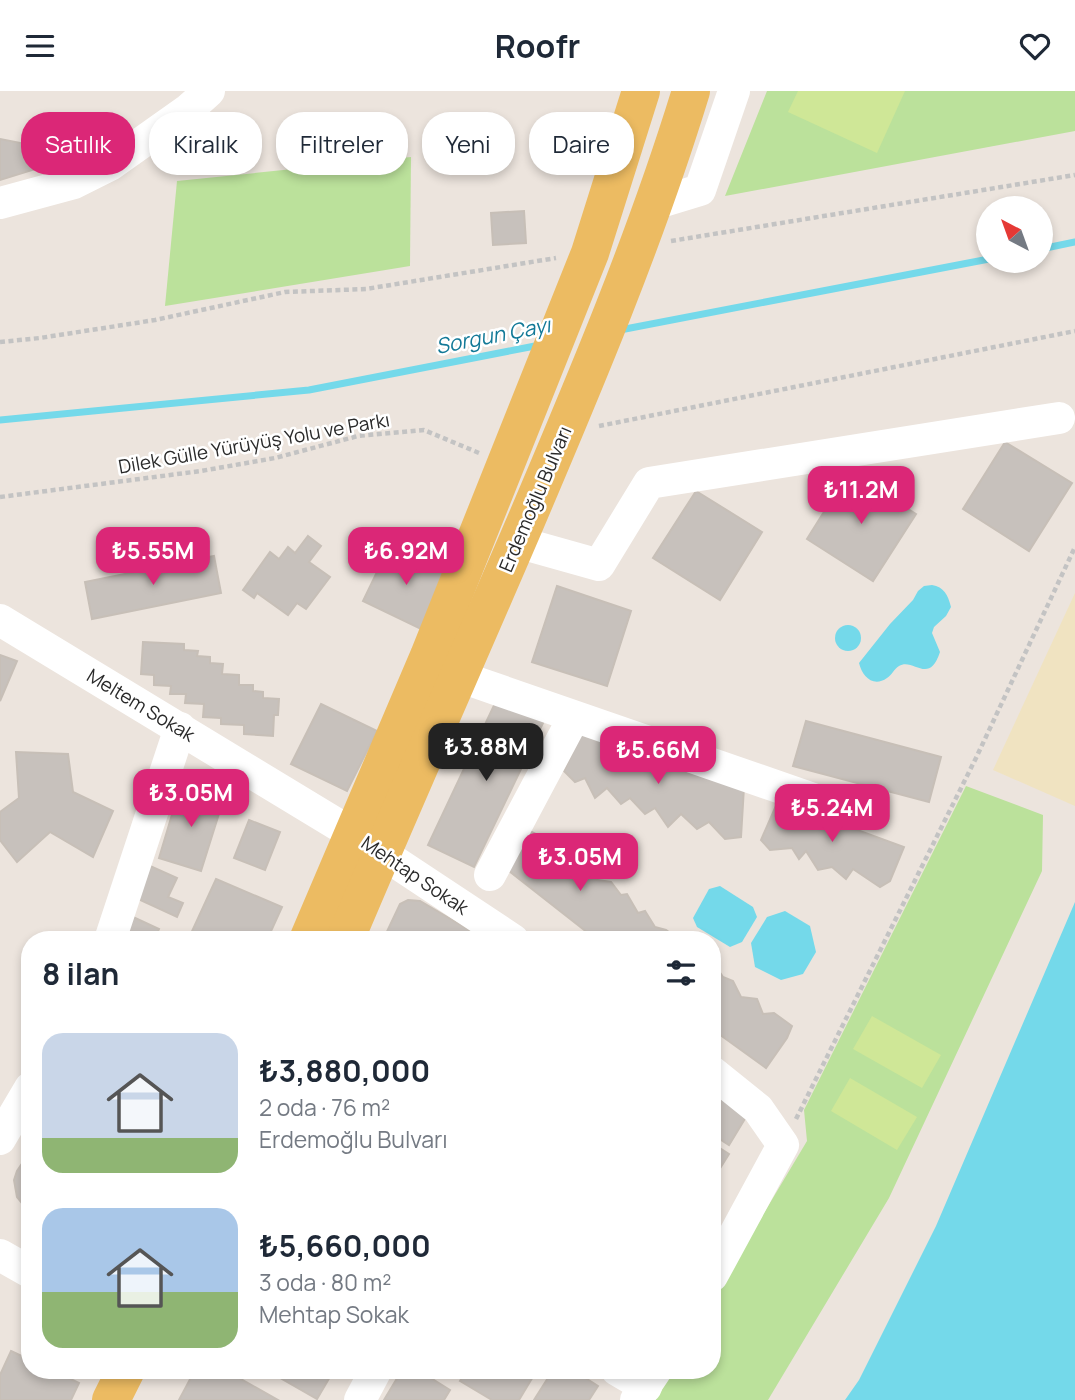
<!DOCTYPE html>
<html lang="tr">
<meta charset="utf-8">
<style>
:root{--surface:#fff;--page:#f2f2f3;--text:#1f2937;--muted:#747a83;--accent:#db2777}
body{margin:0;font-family:Manrope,sans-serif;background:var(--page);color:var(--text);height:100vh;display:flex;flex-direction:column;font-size:26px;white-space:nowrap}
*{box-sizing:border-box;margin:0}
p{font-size:23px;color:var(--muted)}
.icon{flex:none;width:38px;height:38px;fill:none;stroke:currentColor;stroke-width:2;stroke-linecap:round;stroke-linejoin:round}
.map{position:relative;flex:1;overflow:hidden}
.details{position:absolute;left:21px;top:840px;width:700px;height:448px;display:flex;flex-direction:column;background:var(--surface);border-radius:28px;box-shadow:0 4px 10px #0003}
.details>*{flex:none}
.banner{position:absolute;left:21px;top:21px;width:700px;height:63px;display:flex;gap:14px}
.needle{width:46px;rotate:319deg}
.buttons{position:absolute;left:976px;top:105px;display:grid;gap:14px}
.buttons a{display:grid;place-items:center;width:77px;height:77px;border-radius:50%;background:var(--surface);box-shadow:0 4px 10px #0003;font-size:35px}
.price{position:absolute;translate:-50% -60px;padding:0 16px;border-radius:14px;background:var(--accent);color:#fff;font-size:23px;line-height:46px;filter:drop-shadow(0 2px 4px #0008)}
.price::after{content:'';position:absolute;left:50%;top:42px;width:21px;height:16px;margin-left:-10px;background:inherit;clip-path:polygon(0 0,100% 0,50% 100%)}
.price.current{background:#222;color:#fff}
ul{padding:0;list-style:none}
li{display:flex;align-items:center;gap:21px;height:175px;padding:0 21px}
li span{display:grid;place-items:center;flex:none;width:196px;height:140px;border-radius:21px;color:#555}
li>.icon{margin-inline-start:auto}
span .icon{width:84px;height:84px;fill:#fffc;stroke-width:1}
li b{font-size:30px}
h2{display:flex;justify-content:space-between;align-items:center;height:84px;padding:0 21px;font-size:30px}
.chip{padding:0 24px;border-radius:28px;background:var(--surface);box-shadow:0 4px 10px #0003;font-size:24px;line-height:63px}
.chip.current{background:var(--accent);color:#fff}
header{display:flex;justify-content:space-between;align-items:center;height:91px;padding:0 21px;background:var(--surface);font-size:32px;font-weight:700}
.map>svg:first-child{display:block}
.green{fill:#bbe19b}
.sand{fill:#f0e3c1}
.pitch{fill:#cfe797}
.water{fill:#74d9ea}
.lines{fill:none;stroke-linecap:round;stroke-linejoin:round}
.stream{stroke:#74d9ea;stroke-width:7}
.building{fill:#c7c1bc;stroke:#c7bfb7;stroke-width:2}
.path{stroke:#c3c3c3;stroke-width:4.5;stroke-dasharray:5 3.5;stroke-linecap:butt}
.minor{stroke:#fff;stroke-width:32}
.major{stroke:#ecbb62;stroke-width:38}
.labels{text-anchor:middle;stroke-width:5;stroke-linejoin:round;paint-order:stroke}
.street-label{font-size:19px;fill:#2a2a2a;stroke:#fff}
.water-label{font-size:21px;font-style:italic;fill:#127997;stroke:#fff}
</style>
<header><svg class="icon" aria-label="menu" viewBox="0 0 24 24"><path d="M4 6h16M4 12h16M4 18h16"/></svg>Roofr<svg class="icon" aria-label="heart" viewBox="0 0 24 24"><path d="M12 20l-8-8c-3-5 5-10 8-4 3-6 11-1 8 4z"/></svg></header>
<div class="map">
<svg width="1075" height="1309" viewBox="0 0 1075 1309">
<rect width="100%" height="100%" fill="#ece4dd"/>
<!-- green -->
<g class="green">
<path d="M767,0H1075V40L725,105Z"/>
<path d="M411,66L410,175L165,215L177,90Z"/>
<path d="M966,695L1043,724L1042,780L889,1107L768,1309H653L670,1279H712V1209L807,1050L804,1019Z"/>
</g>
<!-- sand -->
<path class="sand" d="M1075,502V715L993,679Z"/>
<!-- pitch -->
<g class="pitch">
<path d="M798,0H905L877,62L788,21Z"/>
<path d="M872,925L941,964L922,997L853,958Z"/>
<path d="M850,987L917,1026L897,1059L831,1020Z"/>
</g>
<!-- water -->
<g class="water">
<path d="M932,494C944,496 948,504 951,516L946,525L934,536L932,542L940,561C929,595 913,566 899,575C894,578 892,584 887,587C873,597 862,585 859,572L890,533L913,509L918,500L924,495Z"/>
<circle cx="848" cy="547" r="13"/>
<path d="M720,795L753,816L757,826L742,851L730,856L697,836L693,827L709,798Z"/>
<path d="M1075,811V1309H845L859,1289L936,1135Z"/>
<path d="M785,820L810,835L816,861L803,883L781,889L755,876L751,852L767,826Z"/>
</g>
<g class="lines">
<!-- stream -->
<g class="stream">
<path d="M1041,158L1075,151"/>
<path d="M620,239L989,168"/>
<path d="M0,329L309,299L540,254"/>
</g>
</g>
<!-- building -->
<g class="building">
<path d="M0,48L46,57L48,74L0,89Z"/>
<path d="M524,120L526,152L493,154L491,122Z"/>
<path d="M1005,351L1072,392L1029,460L963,418Z"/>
<path d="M849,381L916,423L873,490L807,448Z"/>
<path d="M696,400L762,441L720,509L653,467Z"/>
<path d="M308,445L321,455L309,471L330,486L306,518L297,512L288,524L257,502L254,507L243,499L270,461L279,468L288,456L295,462Z"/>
<path d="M390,454L448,481L421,538L363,510Z"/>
<path d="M214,465L221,502L92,528L85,491Z"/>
<path d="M557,495L631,520L607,595L532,571Z"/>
<path d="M143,551L184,553V559L198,560L197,565L210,566V572L223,573L222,583L239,584V594H253V600L263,601V607L279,608L278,624H274L273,645L244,643V634L221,633V627L203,626L204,613L185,612L186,603H170L171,595L154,594V584L141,583Z"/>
<path d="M0,564L17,570L0,610Z"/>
<path d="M497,608L544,630L474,776L428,754Z"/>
<path d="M321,613L377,640L347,700L291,673Z"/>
<path d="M806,630L941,666L929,711L793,675Z"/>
<path d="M581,643L744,696L741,746L725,748L709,731L697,738L681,723L668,736L655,717L645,723L630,707L621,713L607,697L595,707L585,687L575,691L564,680Z"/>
<path d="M16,661L68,663L73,701L113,720L93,766L50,741L17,771L0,749V721L19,707Z"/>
<path d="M180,697L223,710L201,780L159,767Z"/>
<path d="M778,710L904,756L890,790L880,796L853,778L846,788L832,776L818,779L806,760L799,768L792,757L770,759L761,749Z"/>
<path d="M249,729L280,741L265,779L234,767Z"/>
<path d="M526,738L551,751L562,753L568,772L585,770L591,788L611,791L621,804L627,803L638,822L645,820L655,836L666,839L674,845L673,849H597L504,776Z"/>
<path d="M150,775L177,787L168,806L183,812L177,826L136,807Z"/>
<path d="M216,788L282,816L267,849H188Z"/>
<path d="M408,809L420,810L486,849H383L400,813Z"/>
<path d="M133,826L159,838L154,849H123Z"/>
<path d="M712,875L717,877L723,886L733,890L741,906L757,908L763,923L774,922L792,935L787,947L766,977L712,938Z"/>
<path d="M712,998L749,1021L729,1054L712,1043Z"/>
<path d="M712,1052L729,1063L712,1090Z"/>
<path d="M30,1068V1122L17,1106L14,1089L17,1080L23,1071Z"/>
<path d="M11,1260L30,1269V1279H52L79,1292L71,1309H0V1284Z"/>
<path d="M195,1279H225L278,1309H179Z"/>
<path d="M271,1279H334L317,1308L270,1281Z"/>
<path d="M402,1279H418L450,1299L444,1309H384Z"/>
<path d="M467,1279H537L519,1309H492L460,1290Z"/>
<path d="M553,1279H573L598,1295L589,1309H534Z"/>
</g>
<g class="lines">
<!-- path -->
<g class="path">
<path d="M671,150L1075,84"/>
<path d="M0,251L40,247L155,229L285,201L366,198L556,167"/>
<path d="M599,335L1075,240"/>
<path d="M0,406L201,380L275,367L358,345L424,339L479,362"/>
<path d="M796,1028L976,667L1075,456"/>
</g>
<!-- minor -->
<g class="minor">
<path d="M0,112L74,92L110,74L189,18L209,0"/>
<path d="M654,113L700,99L734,0"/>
<path d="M517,451L599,474L649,392L1059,327"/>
<path d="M0,529L353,743L513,849"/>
<path d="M458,585L845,719"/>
<path d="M490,784L574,626"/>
<path d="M110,849L180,637"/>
<path d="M712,981L758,1018L783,1054L712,1185"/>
<path d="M0,1048L30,997"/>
<path d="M0,1164L30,1181"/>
<path d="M617,1279L646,1296"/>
<path d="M360,1309L376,1279"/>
<path d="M636,1309L656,1279"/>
</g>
<!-- major -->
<g class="major">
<path d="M308,849L429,565L590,162L641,0"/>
<path d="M345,849C404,709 466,570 526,430C586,289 646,147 691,0"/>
<path d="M111,1309L126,1279"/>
</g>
</g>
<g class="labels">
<!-- street labels -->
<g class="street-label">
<text transform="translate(254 352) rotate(-10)" y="7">Dilek Gülle Yürüyüş Yolu ve Parkı</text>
<text transform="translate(535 408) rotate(-67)" y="7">Erdemoğlu Bulvarı</text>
<text transform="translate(141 614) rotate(31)" y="7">Meltem Sokak</text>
<text transform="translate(415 784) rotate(34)" y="7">Mehtap Sokak</text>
</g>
<!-- water labels -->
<g class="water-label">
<text transform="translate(493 245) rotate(-11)" y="7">Sorgun Çayı</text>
</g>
</g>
</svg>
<div class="buttons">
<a><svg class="needle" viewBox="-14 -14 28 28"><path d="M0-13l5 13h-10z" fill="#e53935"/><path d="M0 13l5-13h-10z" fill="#747a83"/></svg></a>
</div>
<b class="price" style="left:861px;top:435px">₺11.2M</b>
<b class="price" style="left:153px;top:496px">₺5.55M</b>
<b class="price" style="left:406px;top:496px">₺6.92M</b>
<b class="price current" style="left:486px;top:692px">₺3.88M</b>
<b class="price" style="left:658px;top:695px">₺5.66M</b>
<b class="price" style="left:191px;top:738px">₺3.05M</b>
<b class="price" style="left:832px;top:753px">₺5.24M</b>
<b class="price" style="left:580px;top:802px">₺3.05M</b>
<div class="banner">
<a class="chip current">Satılık</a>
<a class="chip">Kiralık</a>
<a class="chip">Filtreler</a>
<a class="chip">Yeni</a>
<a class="chip">Daire</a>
</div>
<section class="details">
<h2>8 ilan<svg class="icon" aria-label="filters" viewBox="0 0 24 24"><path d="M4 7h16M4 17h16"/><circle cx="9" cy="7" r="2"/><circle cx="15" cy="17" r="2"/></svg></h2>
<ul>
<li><span style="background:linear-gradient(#c9d6e8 75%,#8fb573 0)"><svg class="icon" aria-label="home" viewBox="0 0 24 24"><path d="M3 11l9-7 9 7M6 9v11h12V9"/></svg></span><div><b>₺3,880,000</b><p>2 oda · 76 m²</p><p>Erdemoğlu Bulvarı</p></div></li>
<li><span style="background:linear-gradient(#a9c7e8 60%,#8fb573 0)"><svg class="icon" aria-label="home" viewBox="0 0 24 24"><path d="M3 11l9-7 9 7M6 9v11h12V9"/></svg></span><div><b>₺5,660,000</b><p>3 oda · 80 m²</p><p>Mehtap Sokak</p></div></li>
</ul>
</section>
</div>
